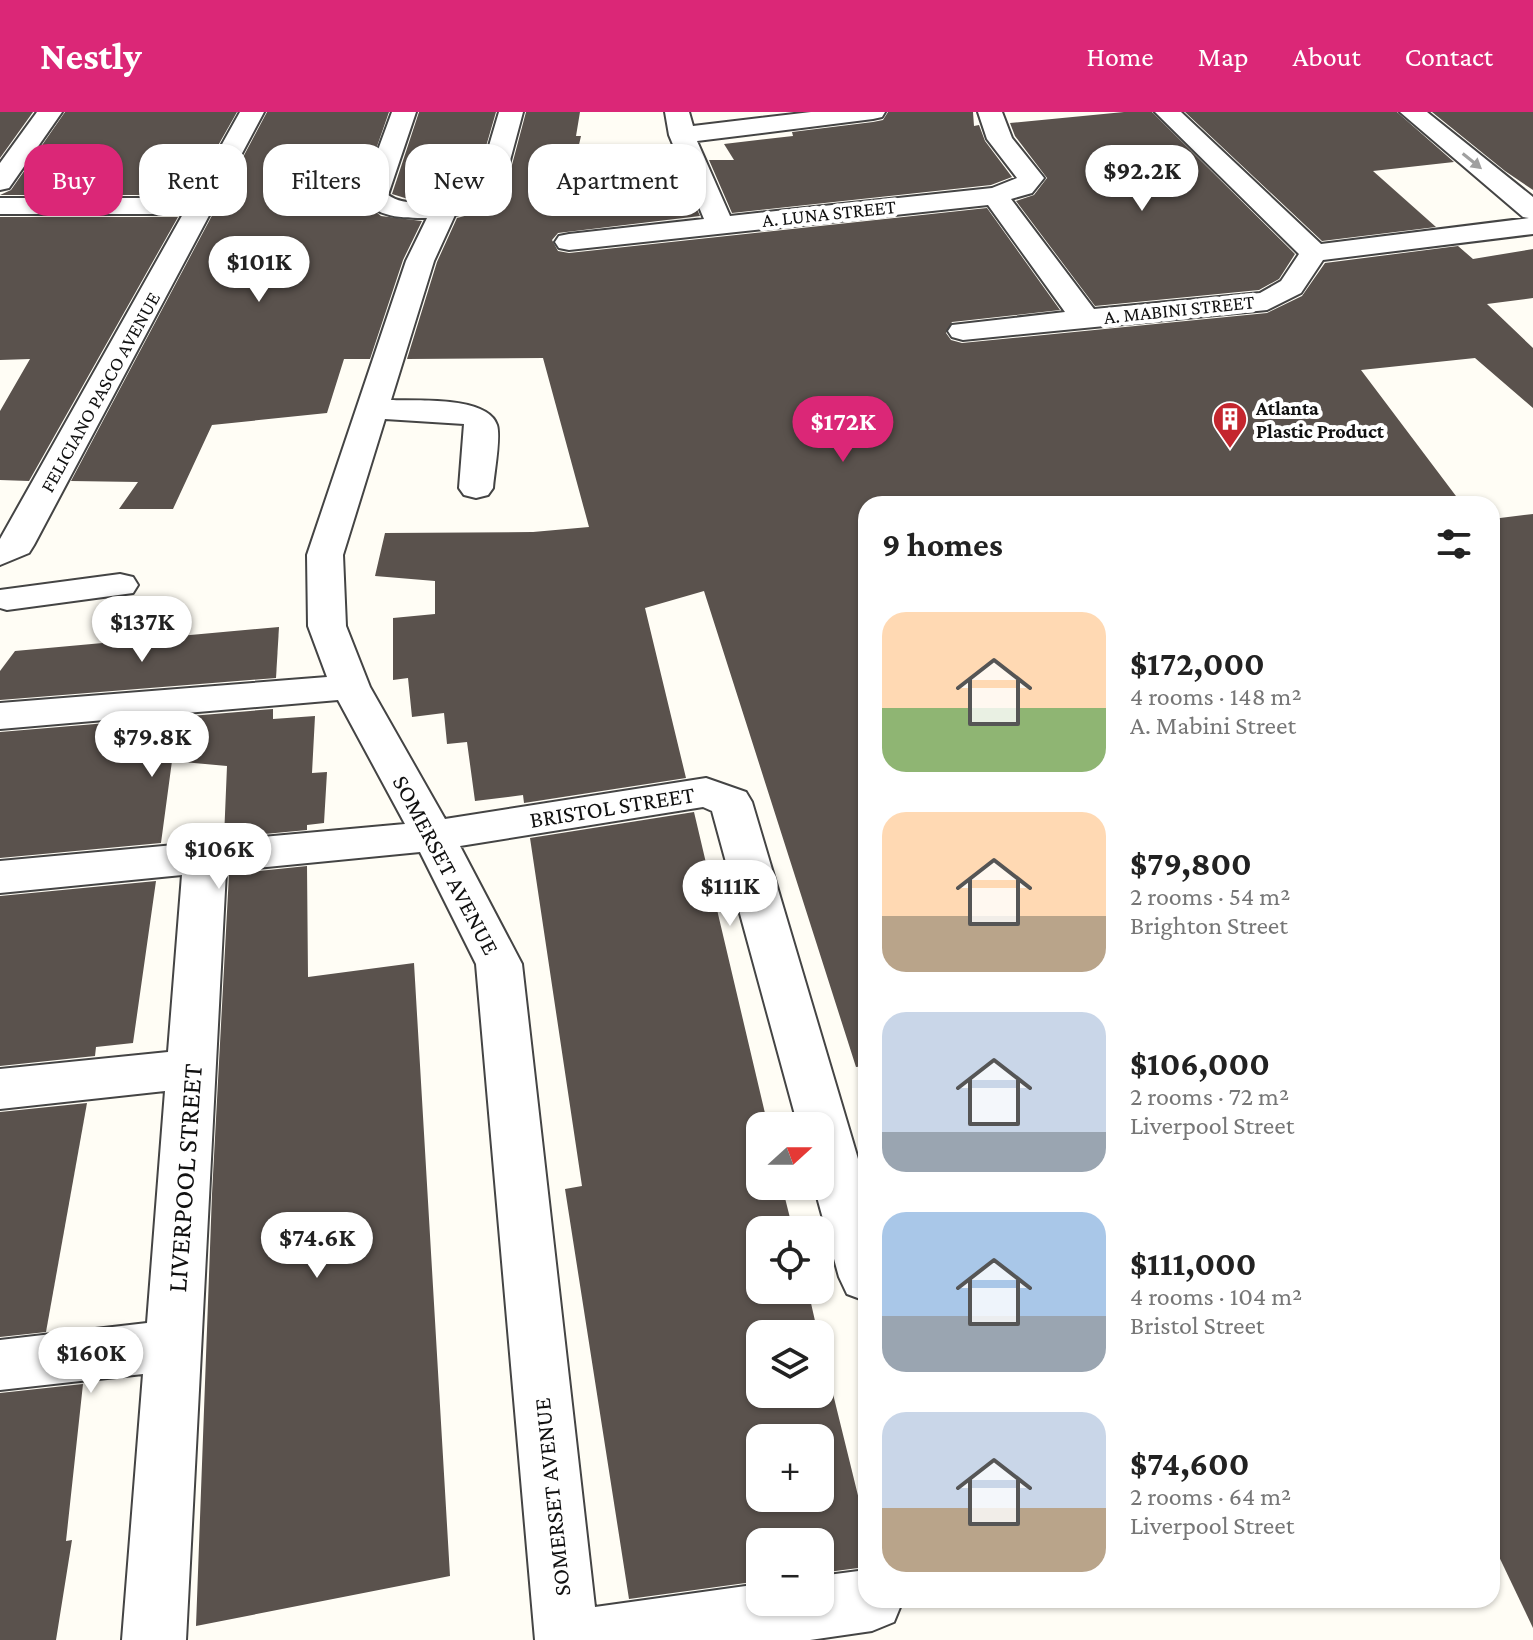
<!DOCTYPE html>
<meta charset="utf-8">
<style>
:root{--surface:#fff;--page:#f6f6f6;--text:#222;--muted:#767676;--accent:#db2777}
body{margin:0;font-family:"Crimson Pro",serif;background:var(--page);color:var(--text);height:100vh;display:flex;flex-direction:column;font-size:30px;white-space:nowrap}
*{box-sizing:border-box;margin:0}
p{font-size:26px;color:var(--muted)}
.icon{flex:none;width:44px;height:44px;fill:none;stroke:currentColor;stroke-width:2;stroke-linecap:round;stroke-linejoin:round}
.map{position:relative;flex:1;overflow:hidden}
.details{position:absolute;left:858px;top:384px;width:642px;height:1112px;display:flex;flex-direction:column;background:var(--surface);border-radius:24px;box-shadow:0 2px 6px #0004}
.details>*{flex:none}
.top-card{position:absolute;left:24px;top:32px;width:714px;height:72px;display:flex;gap:16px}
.needle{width:52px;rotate:69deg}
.buttons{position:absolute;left:746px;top:1000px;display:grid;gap:16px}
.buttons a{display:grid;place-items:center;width:88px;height:88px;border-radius:16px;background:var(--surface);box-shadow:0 2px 6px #0004;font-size:40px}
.price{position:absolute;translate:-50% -68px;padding:0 18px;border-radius:28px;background:#fff;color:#222;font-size:26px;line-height:52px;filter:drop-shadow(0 2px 4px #0008)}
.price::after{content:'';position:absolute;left:50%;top:48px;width:24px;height:18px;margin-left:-12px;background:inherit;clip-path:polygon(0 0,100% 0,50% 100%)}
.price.current{background:var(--accent);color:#fff}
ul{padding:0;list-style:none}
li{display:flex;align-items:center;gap:24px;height:200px;padding:0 24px}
li span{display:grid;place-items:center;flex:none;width:224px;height:160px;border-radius:24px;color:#555}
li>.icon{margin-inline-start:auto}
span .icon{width:96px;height:96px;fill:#fffc;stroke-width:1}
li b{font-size:34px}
h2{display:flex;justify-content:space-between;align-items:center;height:96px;padding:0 24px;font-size:34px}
.pill{padding:0 28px;border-radius:24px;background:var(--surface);box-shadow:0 2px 6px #0004;font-size:28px;line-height:72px}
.pill.current{background:var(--accent);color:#fff}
header{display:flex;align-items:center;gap:48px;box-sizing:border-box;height:112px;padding:0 40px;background:var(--accent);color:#fff}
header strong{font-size:38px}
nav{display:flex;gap:44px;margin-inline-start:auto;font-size:28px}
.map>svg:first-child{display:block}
.building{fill:#5a524d;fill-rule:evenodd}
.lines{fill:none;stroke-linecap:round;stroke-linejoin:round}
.minor-casing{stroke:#444;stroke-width:4}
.minor{fill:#fff;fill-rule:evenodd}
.oneway{fill:#a0a0a0}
.labels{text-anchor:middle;stroke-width:8;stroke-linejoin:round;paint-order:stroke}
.far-street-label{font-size:20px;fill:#111;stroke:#fff}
.far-poi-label{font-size:20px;font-weight:bold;fill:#111;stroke:#fff;text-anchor:start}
.street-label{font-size:24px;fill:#111;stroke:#fff}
.near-street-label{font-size:28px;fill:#111;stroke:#fff}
</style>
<header>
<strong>Nestly</strong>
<nav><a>Home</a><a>Map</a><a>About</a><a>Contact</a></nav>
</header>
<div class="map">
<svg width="1533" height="1528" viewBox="0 0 1533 1528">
<rect width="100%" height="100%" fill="#fffdf5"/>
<!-- building -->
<g class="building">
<path d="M0,0H33L0,46Z"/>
<path d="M65,0H237L190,83H0L11,78Z"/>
<path d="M267,0H389L359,86L381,104L422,109L403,148L370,247H344L327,301L212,313L173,397H119L138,370L71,369Z"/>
<path d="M419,0H496L473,79L430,88L408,87L392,82Z"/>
<path d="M526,0H580L576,24H581L575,50L676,49L700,104L558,121L552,128L558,139L569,141L987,96L1060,198L952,210L946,221L951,228L962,231L1267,201L1302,184L1325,151L1458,134L1473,147L1533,137V186L1487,192L1533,236V296L1475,246L1361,258L1462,392H866V954L856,955L704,479L645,496L686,666L524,691L523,683L475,689L467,630L447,632L444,601L412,605L408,566L393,568V506L435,502V469L375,464L385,421L533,420L589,415L543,246L407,247L437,150L457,106L498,95L503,87Z"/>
<path d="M888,0H973L974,14L979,13L985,29L1012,65L991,73L732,101L709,48H734L724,32L793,24L792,20L873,10L883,8Z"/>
<path d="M1124,0H1152L1295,142L1279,167L1259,178L1095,194L1016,89L1034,83L1047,66L1015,24L1010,11Z"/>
<path d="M1185,0H1397L1454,50L1373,59L1436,115L1322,129Z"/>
<path d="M1432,0H1533V78L1505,59Z"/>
<path d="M0,105H178L29,369L0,368V299L30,247L0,248Z"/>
<path d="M1533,402V1516L1492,1430V407Z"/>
<path d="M279,515L276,566L0,588V559L15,539Z"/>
<path d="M273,597V607L315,604L312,661L327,660L324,711L307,713V718L224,726L227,654L172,649L161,731L0,746V620Z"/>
<path d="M694,700L768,1014H760V1074H782L793,1118H760V1178H808L818,1222H760V1282H820V1229L866,1416V1455L820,1461V1430H760V1469L629,1487L565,1077L582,1074L530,726ZM760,1326H820V1386H760Z"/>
<path d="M307,754L308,865L414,851L450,1464L196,1514L212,1082L229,762Z"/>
<path d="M156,769L133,931L96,935L95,944L0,954V784Z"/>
<path d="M87,991L46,1220L0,1225V1000Z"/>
<path d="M83,1272L66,1429L72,1428L56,1528H0V1281Z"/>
</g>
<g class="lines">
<!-- minor casing -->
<g class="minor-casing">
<g id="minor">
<path d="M37,0H62L9,76L0,78V51Z"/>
<path d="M240,0H264L34,433L29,441L0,453V427L183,102H0V86H192Z"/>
<path d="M392,0H416L388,83C409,98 452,89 475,81L499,0H523L500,86L497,92L455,103L434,149L391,288C416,289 488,284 497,313C501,326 494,361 493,376L488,383L476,386L464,383L459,376L464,312L385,307L343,443L346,514L370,575L445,707L706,666L746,680L752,690L866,1074V1189L847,1182L839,1165L814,1074H820V1014H798L712,699L703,695L460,734L522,852L595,1495L760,1472V1490H820V1464L866,1458V1488H903L894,1510L872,1519L810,1528H535L476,852L420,740L226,759L186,1528H122L143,1262L0,1278V1228L147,1211L165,979L0,997V957L168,940L182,763L0,781V749L405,712L338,588L0,617V591L327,565L308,514L307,443L406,149L427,106C402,106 376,106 361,84Z"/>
<path d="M665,0H689L693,14L811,0H885L882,5L873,7L697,29L730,104L992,76L1017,66L987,27L978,0H1002L1012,26L1044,66L1032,81L1011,87L1094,197L1260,181L1281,169L1299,142L1155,0H1181L1321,132L1529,106L1523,105L1400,0H1427L1533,85V122L1323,148L1301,181L1267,198L963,228L952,225L948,219L952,213L1065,200L988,93L569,138L559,136L555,130L559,124L569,122L704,107L669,23Z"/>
<path d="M120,462L133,465L138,473L133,481L7,498L0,496V478Z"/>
</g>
</g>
<!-- minor -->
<use href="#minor" class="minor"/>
</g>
<!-- one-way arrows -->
<defs><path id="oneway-solid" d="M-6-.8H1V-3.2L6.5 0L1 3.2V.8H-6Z" transform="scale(2)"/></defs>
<use class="oneway" href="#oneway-solid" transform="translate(1472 49) rotate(39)"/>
<!-- icons -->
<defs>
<g id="building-pin" transform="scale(1.8)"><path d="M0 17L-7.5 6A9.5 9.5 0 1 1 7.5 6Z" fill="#c4262e" stroke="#fff"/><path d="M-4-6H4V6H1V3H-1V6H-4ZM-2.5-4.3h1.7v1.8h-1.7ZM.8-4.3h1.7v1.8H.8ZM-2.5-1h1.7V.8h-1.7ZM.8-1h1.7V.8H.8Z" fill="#fff"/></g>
</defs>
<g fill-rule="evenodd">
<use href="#building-pin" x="1230" y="307"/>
</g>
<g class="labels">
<!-- far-street labels -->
<g class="far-street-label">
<text transform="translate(829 101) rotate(-6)" y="7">A. LUNA STREET</text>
<text transform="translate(1179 197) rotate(-6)" y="7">A. MABINI STREET</text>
<text transform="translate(100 280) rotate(-61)" y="7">FELICIANO PASCO AVENUE</text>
</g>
<!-- far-poi labels -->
<g class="far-poi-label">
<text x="1256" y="303">Atlanta<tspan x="1256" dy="23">Plastic Product</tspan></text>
</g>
<!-- street labels -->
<g class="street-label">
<text transform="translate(612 695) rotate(-9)" y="8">BRISTOL STREET</text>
<text transform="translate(446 753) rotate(62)" y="8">SOMERSET AVENUE</text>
<text transform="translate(552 1385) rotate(-96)" y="8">SOMERSET AVENUE</text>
</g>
<!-- near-street labels -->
<g class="near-street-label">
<text transform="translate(184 1066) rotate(-86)" y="10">LIVERPOOL STREET</text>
</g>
</g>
</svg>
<div class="buttons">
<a><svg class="needle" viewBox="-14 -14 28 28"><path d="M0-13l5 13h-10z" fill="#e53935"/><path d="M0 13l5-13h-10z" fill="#767676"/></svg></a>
<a><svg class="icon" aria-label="locate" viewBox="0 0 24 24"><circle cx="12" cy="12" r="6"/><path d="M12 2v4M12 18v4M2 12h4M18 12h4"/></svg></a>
<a><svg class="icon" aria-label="layers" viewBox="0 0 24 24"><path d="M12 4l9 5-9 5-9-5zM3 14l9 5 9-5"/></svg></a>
<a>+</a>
<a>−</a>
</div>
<b class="price" style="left:1142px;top:101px">$92.2K</b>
<b class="price" style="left:259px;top:192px">$101K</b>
<b class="price current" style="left:843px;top:352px">$172K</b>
<b class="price" style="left:142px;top:552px">$137K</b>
<b class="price" style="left:152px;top:667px">$79.8K</b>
<b class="price" style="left:219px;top:779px">$106K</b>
<b class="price" style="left:730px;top:816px">$111K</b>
<b class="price" style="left:317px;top:1168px">$74.6K</b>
<b class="price" style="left:91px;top:1283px">$160K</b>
<div class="top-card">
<a class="pill current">Buy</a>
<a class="pill">Rent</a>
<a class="pill">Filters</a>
<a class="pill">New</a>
<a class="pill">Apartment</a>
</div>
<section class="details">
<h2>9 homes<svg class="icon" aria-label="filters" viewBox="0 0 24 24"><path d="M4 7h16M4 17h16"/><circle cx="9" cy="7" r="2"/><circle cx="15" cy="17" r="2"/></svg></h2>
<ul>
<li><span style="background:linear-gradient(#ffd9b3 60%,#8fb573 0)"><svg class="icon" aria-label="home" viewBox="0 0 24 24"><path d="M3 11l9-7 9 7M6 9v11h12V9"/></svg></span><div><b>$172,000</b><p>4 rooms · 148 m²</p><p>A. Mabini Street</p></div></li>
<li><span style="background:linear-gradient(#ffd9b3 65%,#b9a48a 0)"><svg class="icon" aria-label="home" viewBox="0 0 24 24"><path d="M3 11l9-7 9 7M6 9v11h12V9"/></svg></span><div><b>$79,800</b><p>2 rooms · 54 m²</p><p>Brighton Street</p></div></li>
<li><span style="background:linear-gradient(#c9d6e8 75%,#9aa5b1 0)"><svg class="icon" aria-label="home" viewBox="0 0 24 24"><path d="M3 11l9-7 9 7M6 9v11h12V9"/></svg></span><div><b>$106,000</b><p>2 rooms · 72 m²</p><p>Liverpool Street</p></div></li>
<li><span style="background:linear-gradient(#a9c7e8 65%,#9aa5b1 0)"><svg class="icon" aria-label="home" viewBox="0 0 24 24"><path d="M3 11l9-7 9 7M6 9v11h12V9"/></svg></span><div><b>$111,000</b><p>4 rooms · 104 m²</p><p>Bristol Street</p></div></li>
<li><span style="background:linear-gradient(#c9d6e8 60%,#b9a48a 0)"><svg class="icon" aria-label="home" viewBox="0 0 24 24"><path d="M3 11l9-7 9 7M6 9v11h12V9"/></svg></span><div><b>$74,600</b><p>2 rooms · 64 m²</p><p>Liverpool Street</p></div></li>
</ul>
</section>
</div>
